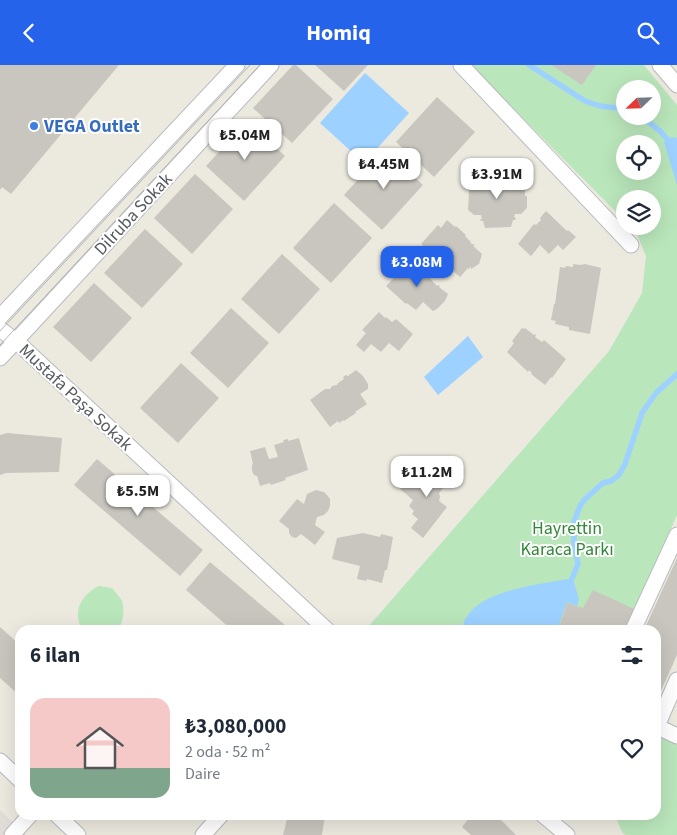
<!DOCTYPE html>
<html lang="tr">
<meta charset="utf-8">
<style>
:root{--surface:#fff;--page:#f2f2f3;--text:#1f2937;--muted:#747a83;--accent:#2563eb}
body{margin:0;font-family:"Source Sans 3",sans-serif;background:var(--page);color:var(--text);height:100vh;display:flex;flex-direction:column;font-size:19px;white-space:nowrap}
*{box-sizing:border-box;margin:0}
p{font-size:16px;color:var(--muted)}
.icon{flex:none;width:28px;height:28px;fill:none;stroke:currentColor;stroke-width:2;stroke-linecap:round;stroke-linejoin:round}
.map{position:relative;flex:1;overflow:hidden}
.panel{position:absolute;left:15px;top:560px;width:646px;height:195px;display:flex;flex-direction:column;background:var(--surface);border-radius:15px;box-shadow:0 5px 20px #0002}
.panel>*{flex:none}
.needle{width:32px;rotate:247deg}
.tools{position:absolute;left:616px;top:15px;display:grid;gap:10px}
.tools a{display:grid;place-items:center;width:45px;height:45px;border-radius:50%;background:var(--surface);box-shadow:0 5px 20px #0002;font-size:25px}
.price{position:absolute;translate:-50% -42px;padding:0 11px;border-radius:10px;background:#fff;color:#222;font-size:16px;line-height:32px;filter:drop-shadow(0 1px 2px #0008)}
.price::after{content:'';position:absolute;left:50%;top:30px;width:15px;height:11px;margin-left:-8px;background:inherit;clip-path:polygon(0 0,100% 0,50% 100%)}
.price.selected{background:var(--accent);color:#fff}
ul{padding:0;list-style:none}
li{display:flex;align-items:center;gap:15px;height:125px;padding:0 15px}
li span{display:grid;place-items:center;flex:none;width:140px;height:100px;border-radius:15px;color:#555}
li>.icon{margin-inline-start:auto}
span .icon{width:60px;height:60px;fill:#fffc;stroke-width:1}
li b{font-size:21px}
h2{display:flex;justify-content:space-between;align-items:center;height:60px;padding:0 15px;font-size:21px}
header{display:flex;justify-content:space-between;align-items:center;height:65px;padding:0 15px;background:var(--accent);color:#fff;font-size:22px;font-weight:700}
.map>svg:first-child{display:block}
.industrial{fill:#e0ddd7}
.green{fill:#bae6bb;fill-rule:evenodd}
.water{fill:#9dd1ff}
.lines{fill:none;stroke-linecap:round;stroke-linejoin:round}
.stream{stroke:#9dd1ff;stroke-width:5.5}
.building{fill:#c9c6bf}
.street-casing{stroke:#b8babf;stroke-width:17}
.street{stroke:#fff;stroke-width:15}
.tram{stroke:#b3b4b4;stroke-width:1}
.shop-dot{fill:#3f7fe0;stroke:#fff;stroke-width:2}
.labels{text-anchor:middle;stroke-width:4;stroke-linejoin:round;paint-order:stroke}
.shop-label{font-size:18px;font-weight:bold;fill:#366cbe;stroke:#fff;text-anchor:start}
.street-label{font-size:18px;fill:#585c61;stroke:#fff}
.park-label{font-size:18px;fill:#328738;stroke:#fff}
</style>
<header><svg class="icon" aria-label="back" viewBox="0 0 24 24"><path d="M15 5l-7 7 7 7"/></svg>Homiq<svg class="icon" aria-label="search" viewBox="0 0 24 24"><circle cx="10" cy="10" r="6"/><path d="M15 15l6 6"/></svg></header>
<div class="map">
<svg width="677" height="770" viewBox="0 0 677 770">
<rect width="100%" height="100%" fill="#eceadf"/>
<!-- industrial -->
<path class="industrial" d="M0,745L26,770H0Z"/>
<!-- green -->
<g class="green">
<path d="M470,0H644L677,40V450L626,565H370L367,563L609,286L642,228L646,191L635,165L631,161H652V134H625V156ZM625,24H652V51H625ZM625,79H652V106H625Z"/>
<path d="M99,521L112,523C115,527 120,532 122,536C125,546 123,557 118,565H83C71,547 82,529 99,521Z"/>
<path d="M656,669L677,680V770H625L622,767L615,750H656Z"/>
</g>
<!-- water -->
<g class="water">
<path d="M365,8L409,48L364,98L320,58Z"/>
<path d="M672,72L677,73V120L664,77L669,73Z"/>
<path d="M468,271L483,292L438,330L424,312Z"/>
<path d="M567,514L574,517L579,534L577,541L567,537L557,565H462C467,526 537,520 567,514Z"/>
</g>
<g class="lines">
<!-- stream -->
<g class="stream">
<path d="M529,0L585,36L600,41L625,44"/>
<path d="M641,51L660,66L667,74"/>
<path d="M571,516L578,499L574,478V457L580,441L584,435L603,418L611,416L619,410L625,399L642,348L656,328L677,309"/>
</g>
</g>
<!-- building -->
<g class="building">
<path d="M0,0H119L11,129L2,122L0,125Z"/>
<path d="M293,0H296L333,34L292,78L253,43Z"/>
<path d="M315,0H368L344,26Z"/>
<path d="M551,0H596L582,20Z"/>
<path d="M437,32L475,67L434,112L396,77Z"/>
<path d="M247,56L285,91L244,136L206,101Z"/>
<path d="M385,85L423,120L382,165L344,130Z"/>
<path d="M484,108H510V112H513L517,117V118H520V123H525V131H527V143L521,149H515L514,152L516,153L515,155H513L511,162L485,163L483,156H481L480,154H482L481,150H474L468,145L469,124H474V119H477L481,112L483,113Z"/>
<path d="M195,109L233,144L192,189L154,153Z"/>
<path d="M334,138L372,173L331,218L293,183Z"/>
<path d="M546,146L567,166L568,165L576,172L563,185L558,180L549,189L540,180L531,191L518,179L534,159L536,160L541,155L540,153Z"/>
<path d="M447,155L455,162L456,161L466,170L465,171L471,177L470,178L475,180L473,181L482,189L479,199L471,204V202L469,204L468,203L460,212L453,206L452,207L421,179L438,160L441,163Z"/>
<path d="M145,164L183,199L142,243L104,208Z"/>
<path d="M282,189L320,224L279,269L241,234Z"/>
<path d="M410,195L422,207L427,210L437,221L438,220L440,221L439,222L448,229L445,236L437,244L433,246L423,237L416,245L407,238L406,239L386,221L395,212V208L401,204Z"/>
<path d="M573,199L580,200L585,199L601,203L590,269L569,265V262L555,259L556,256L551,255L554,239H555L560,202L565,203L566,201L573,202Z"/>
<path d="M94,218L132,253L91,297L53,262Z"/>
<path d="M231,243L269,278L228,323L190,288Z"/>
<path d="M379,247L385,253L386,252L392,257L396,254L413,269L399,286L389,278L381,287L371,279L364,287L356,280L366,268L362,265Z"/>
<path d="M522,263L524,264L525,263L534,270L535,269L536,270L535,272L542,277L544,275L566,294L552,313L551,312L545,320L531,309L532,308L529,305L528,307L507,287L514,278L512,276Z"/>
<path d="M181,298L219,333L178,378L140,343Z"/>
<path d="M356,305L363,311L368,319V324L360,329L367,339L355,347L356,348L344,356V355L339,358L338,356L330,362L310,335L325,324H330L332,321L337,320L338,318L344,314L343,312L346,310L348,311Z"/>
<path d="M7,368L62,373L59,407L6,408L0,410V370Z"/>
<path d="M299,373L308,405L285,413L286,415L271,420L270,418L260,421L257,411L254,410L252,406V400L253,399L250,386L265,382L269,394L278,392L274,380L284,377L283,375L288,374V376Z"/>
<path d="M97,394L203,485L180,511L74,420Z"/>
<path d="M440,399L449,407L450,415L439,428L440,432L439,436L447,442L423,473L411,463L418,454L412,449L414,446L409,441L413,435L400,424L410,412L417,418L431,400Z"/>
<path d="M316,425L324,427L327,430L330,434V441L328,446L324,450L317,452L315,460L325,467L315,480L301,469L296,473L292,472L289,468V464L279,456L297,434L304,439L307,429Z"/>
<path d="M363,468L380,472L381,469L393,472L387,505H385L382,518L367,514L366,516L357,514L360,501L332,494L337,473Z"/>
<path d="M677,493V590L656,637V565H644Z"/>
<path d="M210,497L291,565H232L186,525Z"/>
<path d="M593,525L634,544L625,565H558L567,538L583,543Z"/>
<path d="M0,562L20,580V631L0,613Z"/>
<path d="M288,750H325L322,770H283Z"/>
<path d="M471,750H496L516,770H471L462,762Z"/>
</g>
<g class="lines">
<!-- street casing -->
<g class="street-casing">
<g id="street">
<path d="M461,0L631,180"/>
<path d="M660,0L677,20"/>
<path d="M0,252L237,0"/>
<path d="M0,264L16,276L327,565"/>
<path d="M0,293L271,0"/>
<path d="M633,565L677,470"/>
<path d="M656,661L677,671"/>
<path d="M657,661L677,615"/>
<path d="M0,696L20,715"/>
<path d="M57,750L78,770"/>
<path d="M543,750L567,770"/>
<path d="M12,770L30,750"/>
<path d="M203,770L221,750"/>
</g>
</g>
<!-- street -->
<use href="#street" class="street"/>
<!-- tram -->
<g class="tram">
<path d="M0,266L250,0"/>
<path d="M0,280L260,0"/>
</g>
</g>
<!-- markers -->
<circle class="shop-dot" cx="34" cy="61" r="5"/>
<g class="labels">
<!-- shop labels -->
<g class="shop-label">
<text x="44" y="67">VEGA Outlet</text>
</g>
<!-- street labels -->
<g class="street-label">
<text transform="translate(133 149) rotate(-47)" y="6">Dilruba Sokak</text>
<text transform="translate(76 332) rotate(43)" y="6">Mustafa Paşa Sokak</text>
</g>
<!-- park labels -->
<g class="park-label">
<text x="567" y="469">Hayrettin<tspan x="567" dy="21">Karaca Parkı</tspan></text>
</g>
</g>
</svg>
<div class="tools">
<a><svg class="needle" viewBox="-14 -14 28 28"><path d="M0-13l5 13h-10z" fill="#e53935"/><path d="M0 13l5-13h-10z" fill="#747a83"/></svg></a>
<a><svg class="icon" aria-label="locate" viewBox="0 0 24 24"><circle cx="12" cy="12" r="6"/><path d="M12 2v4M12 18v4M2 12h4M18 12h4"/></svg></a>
<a><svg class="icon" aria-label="layers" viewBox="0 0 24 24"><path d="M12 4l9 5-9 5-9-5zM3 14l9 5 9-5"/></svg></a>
</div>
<b class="price" style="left:245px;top:96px">₺5.04M</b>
<b class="price" style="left:384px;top:125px">₺4.45M</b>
<b class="price" style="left:497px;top:135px">₺3.91M</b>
<b class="price selected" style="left:417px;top:223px">₺3.08M</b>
<b class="price" style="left:427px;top:433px">₺11.2M</b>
<b class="price" style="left:138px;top:452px">₺5.5M</b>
<section class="panel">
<h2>6 ilan<svg class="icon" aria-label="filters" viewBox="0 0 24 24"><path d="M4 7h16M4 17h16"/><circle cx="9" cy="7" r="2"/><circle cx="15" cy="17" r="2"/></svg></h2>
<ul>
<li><span style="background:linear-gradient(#f6c9c9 70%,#7fa58c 0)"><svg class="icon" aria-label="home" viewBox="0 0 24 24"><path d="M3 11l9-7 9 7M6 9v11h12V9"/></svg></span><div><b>₺3,080,000</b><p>2 oda · 52 m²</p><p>Daire</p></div><svg class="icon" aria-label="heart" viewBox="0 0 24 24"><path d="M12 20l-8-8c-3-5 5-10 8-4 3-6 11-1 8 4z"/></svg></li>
</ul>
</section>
</div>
